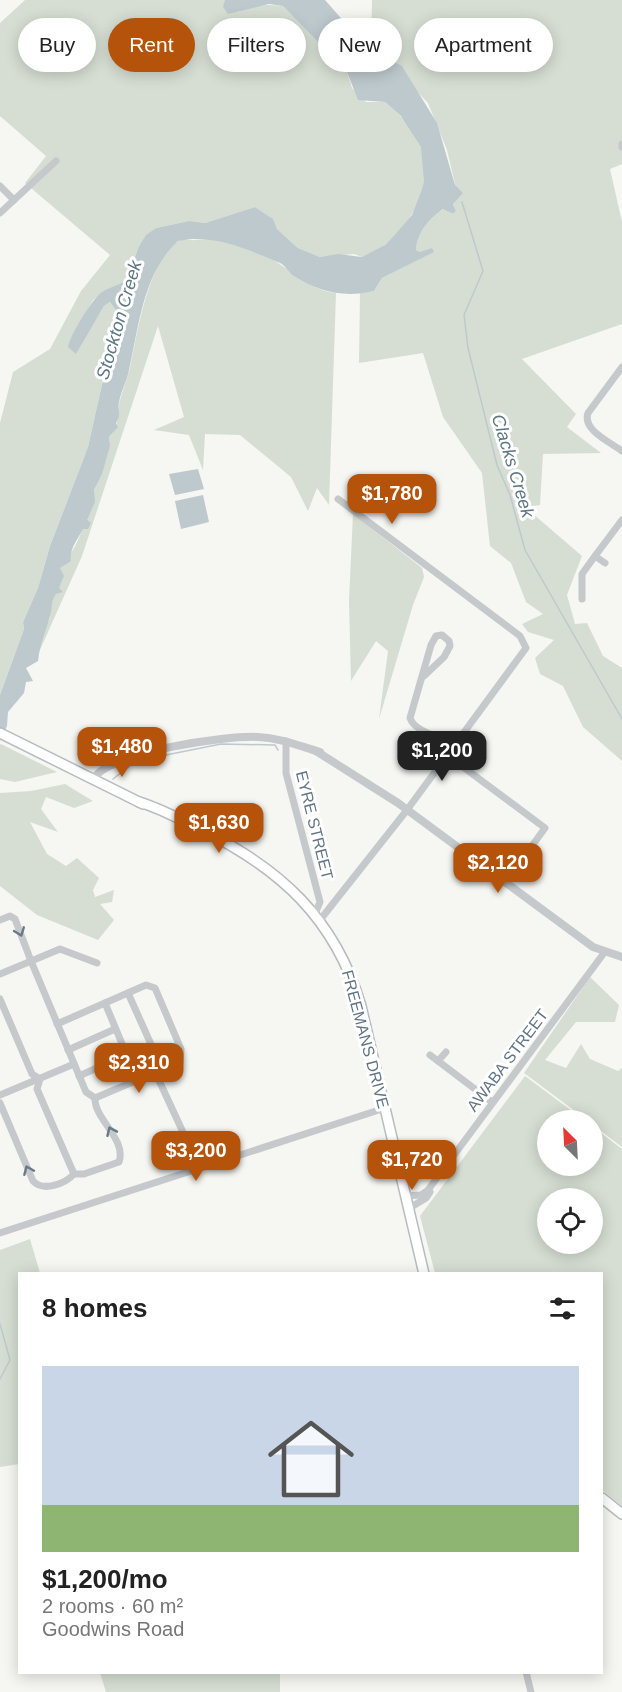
<!DOCTYPE html>
<meta charset="utf-8">
<style>
:root{--surface:#fff;--page:#f6f6f6;--text:#222;--muted:#767676;--accent:#b45309}
body{margin:0;font-family:Helvetica,sans-serif;background:var(--page);color:var(--text);height:100vh;display:flex;flex-direction:column;font-size:22px;white-space:nowrap}
*{box-sizing:border-box;margin:0}
p{font-size:20px;color:var(--muted)}
.icon{flex:none;width:33px;height:33px;fill:none;stroke:currentColor;stroke-width:2;stroke-linecap:round;stroke-linejoin:round}
.map{position:relative;flex:1;overflow:hidden}
.sheet{position:absolute;left:18px;top:1272px;width:585px;height:402px;display:flex;flex-direction:column;background:var(--surface);border-radius:0px;box-shadow:0 3px 15px #0003}
.sheet>*{flex:none}
.top-card{position:absolute;left:18px;top:18px;width:586px;height:54px;display:flex;gap:12px}
.needle{width:39px;rotate:336deg}
.controls{position:absolute;left:537px;top:1110px;display:grid;gap:12px}
.controls a{display:grid;place-items:center;width:66px;height:66px;border-radius:50%;background:var(--surface);box-shadow:0 3px 15px #0003;font-size:30px}
.price{position:absolute;translate:-50% -51px;padding:0 14px;border-radius:12px;background:var(--accent);color:#fff;font-size:20px;line-height:39px;filter:drop-shadow(0 2px 3px #0008)}
.price::after{content:'';position:absolute;left:50%;top:36px;width:18px;height:14px;margin-left:-9px;background:inherit;clip-path:polygon(0 0,100% 0,50% 100%)}
.price.selected{background:#222;color:#fff}
ul{padding:0;list-style:none}
li{display:grid;align-content:center;gap:12px;height:318px;padding:0 24px}
li span{display:grid;place-items:center;height:186px;border-radius:0px;color:#555}
li>.icon{margin-inline-start:auto}
span .icon{width:108px;height:108px;fill:#fffc;stroke-width:1}
li b{font-size:26px}
h2{display:flex;justify-content:space-between;align-items:center;height:72px;padding:0 24px;font-size:26px}
.tag{padding:0 21px;border-radius:27px;background:var(--surface);box-shadow:0 3px 15px #0003;font-size:21px;line-height:54px}
.tag.selected{background:var(--accent);color:#fff}
.map>svg:first-child{display:block}
.green{fill:#d6ded3;fill-rule:evenodd}
.water{fill:#bec9ce}
.lines{fill:none;stroke-linecap:round;stroke-linejoin:round}
.stream{stroke:#bec9ce;stroke-width:1.5}
.secondary-casing{stroke:#b7bcc1;stroke-width:12}
.minor{stroke:#c5c9cc;stroke-width:7}
.tertiary{stroke:#c5c9cc;stroke-width:8}
.secondary{stroke:#fff;stroke-width:9}
.oneway{stroke:#687989}
.labels{text-anchor:middle;stroke-width:6;stroke-linejoin:round;paint-order:stroke}
.street-label{font-size:16px;fill:#637585;stroke:#fff}
.water-label{font-size:18px;font-style:italic;fill:#5e7783;stroke:#fff}
</style>
<div class="map">
<svg width="622" height="1692" viewBox="0 0 622 1692">
<rect width="100%" height="100%" fill="#f6f6f2"/>
<!-- green -->
<g class="green">
<path d="M25,0H225L238,12C251,4 268,4 283,6L347,72L352,88L366,102H385C399,114 414,127 421,145C435,180 414,222 386,244C379,250 370,253 362,257L354,254L320,257L298,248L277,229L272,219L255,207L205,223L189,221L156,228L147,235L138,248L128,279L93,300L77,328L75,334L80,345L104,306L110,302L118,313L88,447L50,546L38,588L23,622L24,629L0,695V423L13,372L50,349L81,291L110,255L25,183L46,156L0,116V23Z"/>
<path d="M372,0H622V164L610,169L622,222V324L522,359L576,414L567,427L601,453L543,454L540,505L525,507L582,556L567,595L575,624L587,623L603,656L622,668V761L583,727L563,686L540,674L535,658L554,640L528,632L522,624L543,614L526,602L511,563L490,546L482,473L443,417L423,353L359,363L360,293L374,291L382,278L419,259L420,252L416,250C417,231 429,218 444,209L453,214L456,211L453,204L458,197L447,150L428,103L389,62L377,59L371,53Z"/>
<path d="M184,239C194,242 203,238 212,239C227,241 244,247 258,252C286,263 305,290 336,293L329,505L317,488L308,511L291,477L240,435L205,434L203,470L189,435L154,430L184,417L158,326L82,556L39,652L40,639L50,618V605L61,581L60,568C79,547 87,518 94,491C99,474 111,456 109,437C121,427 116,413 120,400C123,389 127,379 130,368C136,339 150,247 184,239Z"/>
<path d="M353,514L422,568L424,577L413,605L379,719L388,651L376,641L351,681L349,601Z"/>
<path d="M0,744L3,745L57,772L15,782L0,779Z"/>
<path d="M65,784L93,801L74,808L46,797L41,809L58,832L30,822L47,854L66,866L77,858L99,878L93,890L95,897L114,890L112,902L100,904L114,920L98,940L37,915L0,886V793L31,791Z"/>
<path d="M590,977L619,1005L615,1022H576L545,1060L566,1068L581,1044L590,1059L618,1071L622,1068V1147L593,1125L592,1120H587L524,1073Z"/>
<path d="M525,1076L584,1120H548V1166H592L593,1127L622,1149V1506L602,1490V1274L435,1273L420,1216ZM548,1198H592V1244H548Z"/>
<path d="M30,1239L40,1273L20,1274L19,1464L0,1467V1250Z"/>
<path d="M100,1673H280V1692H106Z"/>
</g>
<!-- water -->
<g class="water">
<path d="M225,0H325L377,59C387,64 393,60 402,66L437,123L455,185L463,193L453,204L456,211L453,214L443,209C429,219 417,232 416,250L420,252L432,248L434,252L382,278L374,291C344,298 319,292 294,276C289,273 285,265 280,263C249,250 214,233 178,241C143,273 139,326 129,370C127,381 121,391 119,402C117,411 122,414 116,423L118,427L109,437L110,446L102,474L94,490L95,502L87,520L91,523L88,529H83C78,539 69,549 71,561L60,568L64,576L59,588L63,592L56,594C50,602 53,608 50,616C46,631 40,643 38,661L26,668L33,681L26,682L24,693L8,712L7,726L0,741V695L24,629L23,622L38,588L50,546L88,447L118,313L110,302L104,306L76,354L68,347C70,335 92,299 102,292C110,287 120,285 128,279L138,248L146,235L156,228L189,221L205,223L255,207L273,219L277,229L298,248L320,257L338,254L362,257L385,245L392,238L412,215L421,192L424,182L421,147L401,116L385,102L358,100L347,72L283,6L269,4L228,14L223,7Z"/>
<path d="M198,469L204,489L175,495L169,474Z"/>
<path d="M203,495L209,522L181,529L175,501Z"/>
</g>
<g class="lines">
<!-- stream -->
<g class="stream">
<path d="M462,202L483,271L464,315L468,348L497,465L510,495L525,550L622,719"/>
<path d="M113,779L136,761L221,744L275,745L278,750"/>
<path d="M0,1324L10,1360L0,1379"/>
</g>
<!-- secondary casing -->
<g class="secondary-casing">
<g id="secondary">
<path d="M0,733L143,804"/>
<path d="M139,802C160,808 179,819 198,828C280,868 335,918 361,1006L424,1274"/>
<path d="M602,1498L622,1514"/>
</g>
</g>
<!-- minor -->
<g class="minor">
<path d="M622,144V147"/>
<path d="M0,186L14,200"/>
<path d="M0,213L56,161"/>
<path d="M622,367L588,413C582,430 610,442 622,451"/>
<path d="M605,563L595,556L622,520"/>
<path d="M582,599V574L595,556"/>
<path d="M424,676L444,657L450,646L449,641L442,635L436,636L431,645L410,718C415,733 442,736 454,745"/>
<path d="M286,741V773L320,902L315,914"/>
<path d="M447,755L545,828L505,883"/>
<path d="M0,920L10,916L15,919L31,961"/>
<path d="M320,920L407,810L526,648L520,636L338,499"/>
<path d="M31,961L86,1092L95,1098"/>
<path d="M0,974L60,949L97,963"/>
<path d="M128,993L163,1071"/>
<path d="M0,999L32,1074L40,1079"/>
<path d="M105,1003L138,1082"/>
<path d="M57,1024L146,985L155,988L181,1049L180,1062L95,1098"/>
<path d="M68,1050L115,1029"/>
<path d="M446,1052L438,1061L492,1102"/>
<path d="M430,1055L438,1061"/>
<path d="M156,1074L182,1130L195,1169"/>
<path d="M79,1076L126,1055"/>
<path d="M40,1079L37,1089L74,1174"/>
<path d="M0,1095L74,1064"/>
<path d="M0,1103L33,1181C43,1192 65,1184 74,1174H84L119,1162C127,1139 94,1119 95,1098"/>
<path d="M405,1196L421,1195L428,1190L604,953"/>
<path d="M408,1209L426,1198L430,1192"/>
<path d="M0,1233L385,1108"/>
<path d="M526,1672L531,1692"/>
</g>
<!-- tertiary -->
<g class="tertiary">
<path d="M316,751L398,803L593,947L622,957"/>
<path d="M93,779C110,752 226,735 258,737C281,738 299,746 320,752"/>
</g>
<!-- secondary -->
<use href="#secondary" class="secondary"/>
</g>
<!-- one-way arrows -->
<defs><path id="oneway-chevron" d="M-2-3.5L2.5 0L-2 3.5" fill="none" stroke-width="1.6" stroke-linecap="round" stroke-linejoin="round" transform="scale(1.5)"/></defs>
<g class="oneway">
<use href="#oneway-chevron" transform="translate(20 932) rotate(69)"/>
<use href="#oneway-chevron" transform="translate(111 1131) rotate(-114)"/>
<use href="#oneway-chevron" transform="translate(28 1170) rotate(-113)"/>
</g>
<g class="labels">
<!-- street labels -->
<g class="street-label">
<text transform="translate(315 825) rotate(76)" y="6">EYRE STREET</text>
<text transform="translate(366 1039) rotate(75)" y="6">FREEMANS DRIVE</text>
<text transform="translate(507 1060) rotate(-53)" y="6">AWABA STREET</text>
</g>
<!-- water labels -->
<g class="water-label">
<text transform="translate(119 320) rotate(-74)" y="6">Stockton Creek</text>
<text transform="translate(513 466) rotate(73)" y="6">Clacks Creek</text>
</g>
</g>
</svg>
<div class="controls">
<a><svg class="needle" viewBox="-14 -14 28 28"><path d="M0-13l5 13h-10z" fill="#e53935"/><path d="M0 13l5-13h-10z" fill="#767676"/></svg></a>
<a><svg class="icon" aria-label="locate" viewBox="0 0 24 24"><circle cx="12" cy="12" r="6"/><path d="M12 2v4M12 18v4M2 12h4M18 12h4"/></svg></a>
</div>
<b class="price" style="left:392px;top:525px">$1,780</b>
<b class="price" style="left:122px;top:778px">$1,480</b>
<b class="price selected" style="left:442px;top:782px">$1,200</b>
<b class="price" style="left:219px;top:854px">$1,630</b>
<b class="price" style="left:498px;top:894px">$2,120</b>
<b class="price" style="left:139px;top:1094px">$2,310</b>
<b class="price" style="left:196px;top:1182px">$3,200</b>
<b class="price" style="left:412px;top:1191px">$1,720</b>
<div class="top-card">
<a class="tag">Buy</a>
<a class="tag selected">Rent</a>
<a class="tag">Filters</a>
<a class="tag">New</a>
<a class="tag">Apartment</a>
</div>
<section class="sheet">
<h2>8 homes<svg class="icon" aria-label="filters" viewBox="0 0 24 24"><path d="M4 7h16M4 17h16"/><circle cx="9" cy="7" r="2"/><circle cx="15" cy="17" r="2"/></svg></h2>
<ul>
<li><span style="background:linear-gradient(#c9d6e8 75%,#8fb573 0)"><svg class="icon" aria-label="home" viewBox="0 0 24 24"><path d="M3 11l9-7 9 7M6 9v11h12V9"/></svg></span><div><b>$1,200/mo</b><p>2 rooms · 60 m²</p><p>Goodwins Road</p></div></li>
</ul>
</section>
</div>
